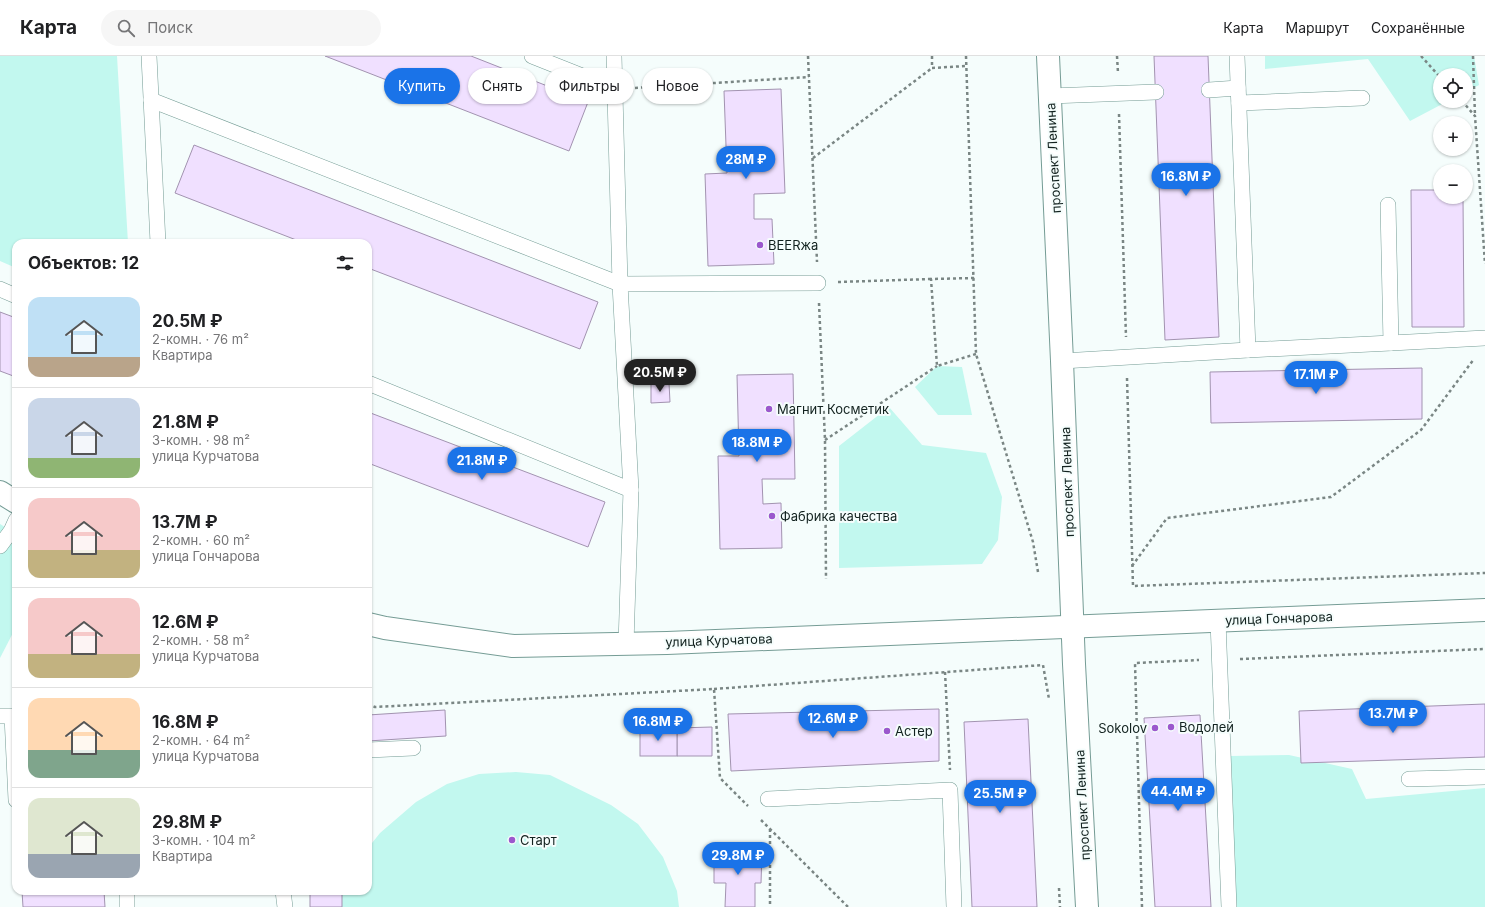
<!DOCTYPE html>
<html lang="ru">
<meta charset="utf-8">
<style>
:root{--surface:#fff;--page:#f6f6f6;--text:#202124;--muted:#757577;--line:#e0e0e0;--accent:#1a73e8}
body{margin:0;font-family:Inter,sans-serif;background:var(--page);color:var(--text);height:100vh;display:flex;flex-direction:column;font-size:15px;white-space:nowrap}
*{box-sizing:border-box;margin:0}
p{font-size:13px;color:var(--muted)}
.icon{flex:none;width:22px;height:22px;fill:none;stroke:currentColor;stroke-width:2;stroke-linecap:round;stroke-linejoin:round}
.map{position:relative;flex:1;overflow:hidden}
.drawer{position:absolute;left:12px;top:183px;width:360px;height:656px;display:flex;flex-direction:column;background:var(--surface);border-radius:12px;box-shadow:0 1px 3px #0004}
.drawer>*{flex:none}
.guide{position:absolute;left:384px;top:12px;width:380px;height:36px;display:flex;gap:8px}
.fabs{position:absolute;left:1433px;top:12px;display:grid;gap:8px}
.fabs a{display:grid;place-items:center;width:40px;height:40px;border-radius:50%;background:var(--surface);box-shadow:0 1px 3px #0004;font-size:20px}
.price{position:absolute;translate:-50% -34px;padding:0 9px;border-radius:14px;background:var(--accent);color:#fff;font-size:13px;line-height:26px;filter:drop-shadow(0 1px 2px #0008)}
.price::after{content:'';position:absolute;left:50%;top:24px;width:12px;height:9px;margin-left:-6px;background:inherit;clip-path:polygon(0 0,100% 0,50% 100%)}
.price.current{background:#222;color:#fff}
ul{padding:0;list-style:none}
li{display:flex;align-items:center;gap:12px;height:100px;padding:0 16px}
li+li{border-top:1px solid var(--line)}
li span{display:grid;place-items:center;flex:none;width:112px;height:80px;border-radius:12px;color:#555}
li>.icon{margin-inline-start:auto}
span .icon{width:48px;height:48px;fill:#fffc;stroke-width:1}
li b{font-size:17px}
h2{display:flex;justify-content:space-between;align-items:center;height:48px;padding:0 16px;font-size:17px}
.tag{padding:0 14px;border-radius:18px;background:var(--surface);box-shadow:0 1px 3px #0004;font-size:14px;line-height:36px}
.tag.current{background:var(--accent);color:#fff}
header{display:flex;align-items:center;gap:24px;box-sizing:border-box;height:56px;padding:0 20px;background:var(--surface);border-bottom:1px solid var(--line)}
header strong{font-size:19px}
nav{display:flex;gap:22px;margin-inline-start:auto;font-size:14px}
.search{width:280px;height:36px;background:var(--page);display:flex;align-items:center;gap:10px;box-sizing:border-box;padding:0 14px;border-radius:22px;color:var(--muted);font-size:15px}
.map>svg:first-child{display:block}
.green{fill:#c2f8ef}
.building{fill:#f0e0ff;stroke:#a293b0}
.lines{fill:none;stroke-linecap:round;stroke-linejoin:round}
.lane-casing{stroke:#759c95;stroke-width:16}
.secondary-casing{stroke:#759c95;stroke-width:24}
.path{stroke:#7a8684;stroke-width:2.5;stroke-dasharray:3 3;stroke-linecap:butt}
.lane{stroke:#fff;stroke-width:15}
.secondary{stroke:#fff;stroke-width:22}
.poi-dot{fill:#9b58cd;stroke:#f5fdfc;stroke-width:1.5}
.labels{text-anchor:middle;stroke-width:4;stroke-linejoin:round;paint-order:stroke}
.street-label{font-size:13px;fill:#12221f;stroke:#f5fdfc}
.poi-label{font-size:13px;fill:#12221f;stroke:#f5fdfc;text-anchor:start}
</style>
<header>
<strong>Карта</strong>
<div class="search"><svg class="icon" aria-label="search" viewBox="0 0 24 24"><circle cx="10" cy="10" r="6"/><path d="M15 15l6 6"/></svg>Поиск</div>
<nav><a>Карта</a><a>Маршрут</a><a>Сохранённые</a></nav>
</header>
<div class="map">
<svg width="1485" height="851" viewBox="0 0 1485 851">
<rect width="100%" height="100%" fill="#f5fdfc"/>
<!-- green -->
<g class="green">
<path d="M0,0H117L128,187H16V212L0,205Z"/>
<path d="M1265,0H1474L1479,29L1466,36V19H1440V45H1448L1410,65L1368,3L1265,13Z"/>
<path d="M937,310L962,311L972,359H938L915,331Z"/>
<path d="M889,351L922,389L986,397L1002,441L998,484L982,508L839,512V390Z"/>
<path d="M0,468L16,478V571L0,602Z"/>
<path d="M1289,699L1352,713L1366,743L1485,732V851H1236L1231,700Z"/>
<path d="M516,716L550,719L611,749L638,768L663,801L677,835L679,851H310V835H368V792L380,777L416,746L447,728L479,718Z"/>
</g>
<!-- building -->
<g class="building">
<path d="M325,0H471L588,46L569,95Z"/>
<path d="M1154,0H1208L1219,281L1165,284Z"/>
<path d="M781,33L785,137L754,138V163H772L774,208L708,210L705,118L727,117L724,35Z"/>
<path d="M194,89L598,246L580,293L368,212V187H304L175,137Z"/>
<path d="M1411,134H1440V141H1463L1464,271H1412Z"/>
<path d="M0,256L16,262V321L0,315Z"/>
<path d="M1422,312V363L1211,367L1210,316Z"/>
<path d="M793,318L795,423H762L763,448L781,447L782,492L720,493L718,400H739L737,319Z"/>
<path d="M669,327L670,346L651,347V328Z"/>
<path d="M368,356L605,446L588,491L368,407Z"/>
<path d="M1485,648V701L1301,707L1299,655Z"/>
<path d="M939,653V705L731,715L728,658Z"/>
<path d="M445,654L446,680L368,685V659Z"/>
<path d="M1200,659L1211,851H1155L1144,662Z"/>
<path d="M1028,663L1037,851H972L964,666Z"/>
<path d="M712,671V700H677V672Z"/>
<rect x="640" y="672" width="37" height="28"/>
<path d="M714,795L762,796L761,827H755V851H725L726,827H714Z"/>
<path d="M22,835H104L105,851H23Z"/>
<rect x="310" y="835" width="32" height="16"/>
</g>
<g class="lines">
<!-- lane casing -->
<g class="lane-casing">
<g id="lane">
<path d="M149,0L158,187"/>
<path d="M532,0L615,33"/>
<path d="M614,0L620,228L631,434L626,588"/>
<path d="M1209,34L1238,32"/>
<path d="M1050,40L1156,36"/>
<path d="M151,44L620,228L818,227"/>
<path d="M1239,47L1362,42"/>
<path d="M0,233L16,240"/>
<path d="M1391,287L1485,282"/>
<path d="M1248,294L1391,287L1388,149"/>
<path d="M1062,305L1248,294L1237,0"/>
<path d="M368,327L631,434"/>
<path d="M0,490L11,475L16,464"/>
<path d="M1218,565L1229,851"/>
<path d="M0,660H12L16,744"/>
<path d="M368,694L413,692"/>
<path d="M1409,723L1485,721"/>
<path d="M768,743L950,734L954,851"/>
<path d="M283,835L285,851"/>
<path d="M127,851V835"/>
</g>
</g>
<!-- secondary casing -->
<g class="secondary-casing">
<g id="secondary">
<path d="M1048,0L1062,305L1074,608L1087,851"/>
<path d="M0,436L16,446"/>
<path d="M368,568L385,572L513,590L667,587L1485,554"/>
</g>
</g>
<!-- path -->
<g class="path">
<path d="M808,0L817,206"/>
<path d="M932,0V12L966,10"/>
<path d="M966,0L976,298L1033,486L1038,516"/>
<path d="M1117,0L1118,17"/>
<path d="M1421,0L1440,21"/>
<path d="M1473,0L1475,60"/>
<path d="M635,32L809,21"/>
<path d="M1462,45L1475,60L1485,208"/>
<path d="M1119,58L1126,281"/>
<path d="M813,102L932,12"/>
<path d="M974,222L931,223L937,310L976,298"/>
<path d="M838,226L931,223"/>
<path d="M819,247L825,384L826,523"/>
<path d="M1127,322L1133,530L1485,517"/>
<path d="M825,384L937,310"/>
<path d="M1132,510L1167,462L1331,441L1421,374L1474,303"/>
<path d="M1240,603L1485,593"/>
<path d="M945,616L950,714"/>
<path d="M714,633L1043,609L1049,643"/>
<path d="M368,648L375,651L714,633L720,722L748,750"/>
<path d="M761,764L848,851"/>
<path d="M770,773V851"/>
<path d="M1059,832L1060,851"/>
<path d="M1142,851L1135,607L1199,604"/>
</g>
<!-- lane -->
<use href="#lane" class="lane"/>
<!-- secondary -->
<use href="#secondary" class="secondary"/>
</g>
<!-- markers -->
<g class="poi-dot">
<circle cx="760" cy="189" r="4"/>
<circle cx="769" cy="353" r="4"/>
<circle cx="772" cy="460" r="4"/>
<circle cx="1171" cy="671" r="4"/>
<circle cx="1155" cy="672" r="4"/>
<circle cx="887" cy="675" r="4"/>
<circle cx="512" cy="784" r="4"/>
</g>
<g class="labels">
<!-- street labels -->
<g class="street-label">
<text transform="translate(1053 102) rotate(-93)" y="5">проспект Ленина</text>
<text transform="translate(1067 426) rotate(-92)" y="5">проспект Ленина</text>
<text transform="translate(1279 562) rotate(-2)" y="5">улица Гончарова</text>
<text transform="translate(719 584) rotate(-2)" y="5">улица Курчатова</text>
<text transform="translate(1082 749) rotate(-93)" y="5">проспект Ленина</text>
</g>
<!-- poi labels -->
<g class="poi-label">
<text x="768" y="194">BEERжа</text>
<text x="777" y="358">Магнит Косметик</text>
<text x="780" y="465">Фабрика качества</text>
<text x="1179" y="676">Водолей</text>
<text x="1147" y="677" text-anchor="end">Sokolov</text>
<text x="895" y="680">Астер</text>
<text x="520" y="789">Старт</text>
</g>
</g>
</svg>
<div class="fabs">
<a><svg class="icon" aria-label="locate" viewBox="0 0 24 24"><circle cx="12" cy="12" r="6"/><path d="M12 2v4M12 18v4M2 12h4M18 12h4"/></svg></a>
<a>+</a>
<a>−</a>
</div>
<b class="price" style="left:746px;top:124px">28M ₽</b>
<b class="price" style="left:1186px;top:141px">16.8M ₽</b>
<b class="price current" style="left:660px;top:337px">20.5M ₽</b>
<b class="price" style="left:1316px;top:339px">17.1M ₽</b>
<b class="price" style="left:757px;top:407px">18.8M ₽</b>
<b class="price" style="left:482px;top:425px">21.8M ₽</b>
<b class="price" style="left:1393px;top:678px">13.7M ₽</b>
<b class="price" style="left:833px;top:683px">12.6M ₽</b>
<b class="price" style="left:658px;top:686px">16.8M ₽</b>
<b class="price" style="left:1178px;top:756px">44.4M ₽</b>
<b class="price" style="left:1000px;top:758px">25.5M ₽</b>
<b class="price" style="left:738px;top:820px">29.8M ₽</b>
<div class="guide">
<a class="tag current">Купить</a>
<a class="tag">Снять</a>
<a class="tag">Фильтры</a>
<a class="tag">Новое</a>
</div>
<section class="drawer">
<h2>Объектов: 12<svg class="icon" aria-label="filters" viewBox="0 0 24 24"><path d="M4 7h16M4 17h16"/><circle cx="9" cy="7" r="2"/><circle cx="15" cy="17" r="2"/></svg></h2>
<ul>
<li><span style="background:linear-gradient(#bfe0f5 75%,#b9a48a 0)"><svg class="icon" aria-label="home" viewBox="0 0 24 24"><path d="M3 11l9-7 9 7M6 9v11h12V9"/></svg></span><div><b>20.5M ₽</b><p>2-комн. · 76 m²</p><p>Квартира</p></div></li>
<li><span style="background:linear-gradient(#c9d6e8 75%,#8fb573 0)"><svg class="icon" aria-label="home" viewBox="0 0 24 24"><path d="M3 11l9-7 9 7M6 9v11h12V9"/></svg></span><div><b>21.8M ₽</b><p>3-комн. · 98 m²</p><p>улица Курчатова</p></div></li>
<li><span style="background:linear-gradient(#f6c9c9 65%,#c2b280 0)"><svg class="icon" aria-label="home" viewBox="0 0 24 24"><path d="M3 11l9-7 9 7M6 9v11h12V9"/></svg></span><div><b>13.7M ₽</b><p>2-комн. · 60 m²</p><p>улица Гончарова</p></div></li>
<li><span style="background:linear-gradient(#f6c9c9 70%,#c2b280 0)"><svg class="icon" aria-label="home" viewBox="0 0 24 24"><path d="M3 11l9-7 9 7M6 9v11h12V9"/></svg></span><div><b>12.6M ₽</b><p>2-комн. · 58 m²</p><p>улица Курчатова</p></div></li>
<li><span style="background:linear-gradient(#ffd9b3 65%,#7fa58c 0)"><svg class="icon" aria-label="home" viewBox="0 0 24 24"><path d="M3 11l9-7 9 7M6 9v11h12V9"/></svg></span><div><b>16.8M ₽</b><p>2-комн. · 64 m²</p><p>улица Курчатова</p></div></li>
<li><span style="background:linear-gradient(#dfe7d0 70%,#9aa5b1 0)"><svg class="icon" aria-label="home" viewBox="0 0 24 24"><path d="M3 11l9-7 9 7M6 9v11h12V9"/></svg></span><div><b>29.8M ₽</b><p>3-комн. · 104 m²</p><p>Квартира</p></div></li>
</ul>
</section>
</div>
